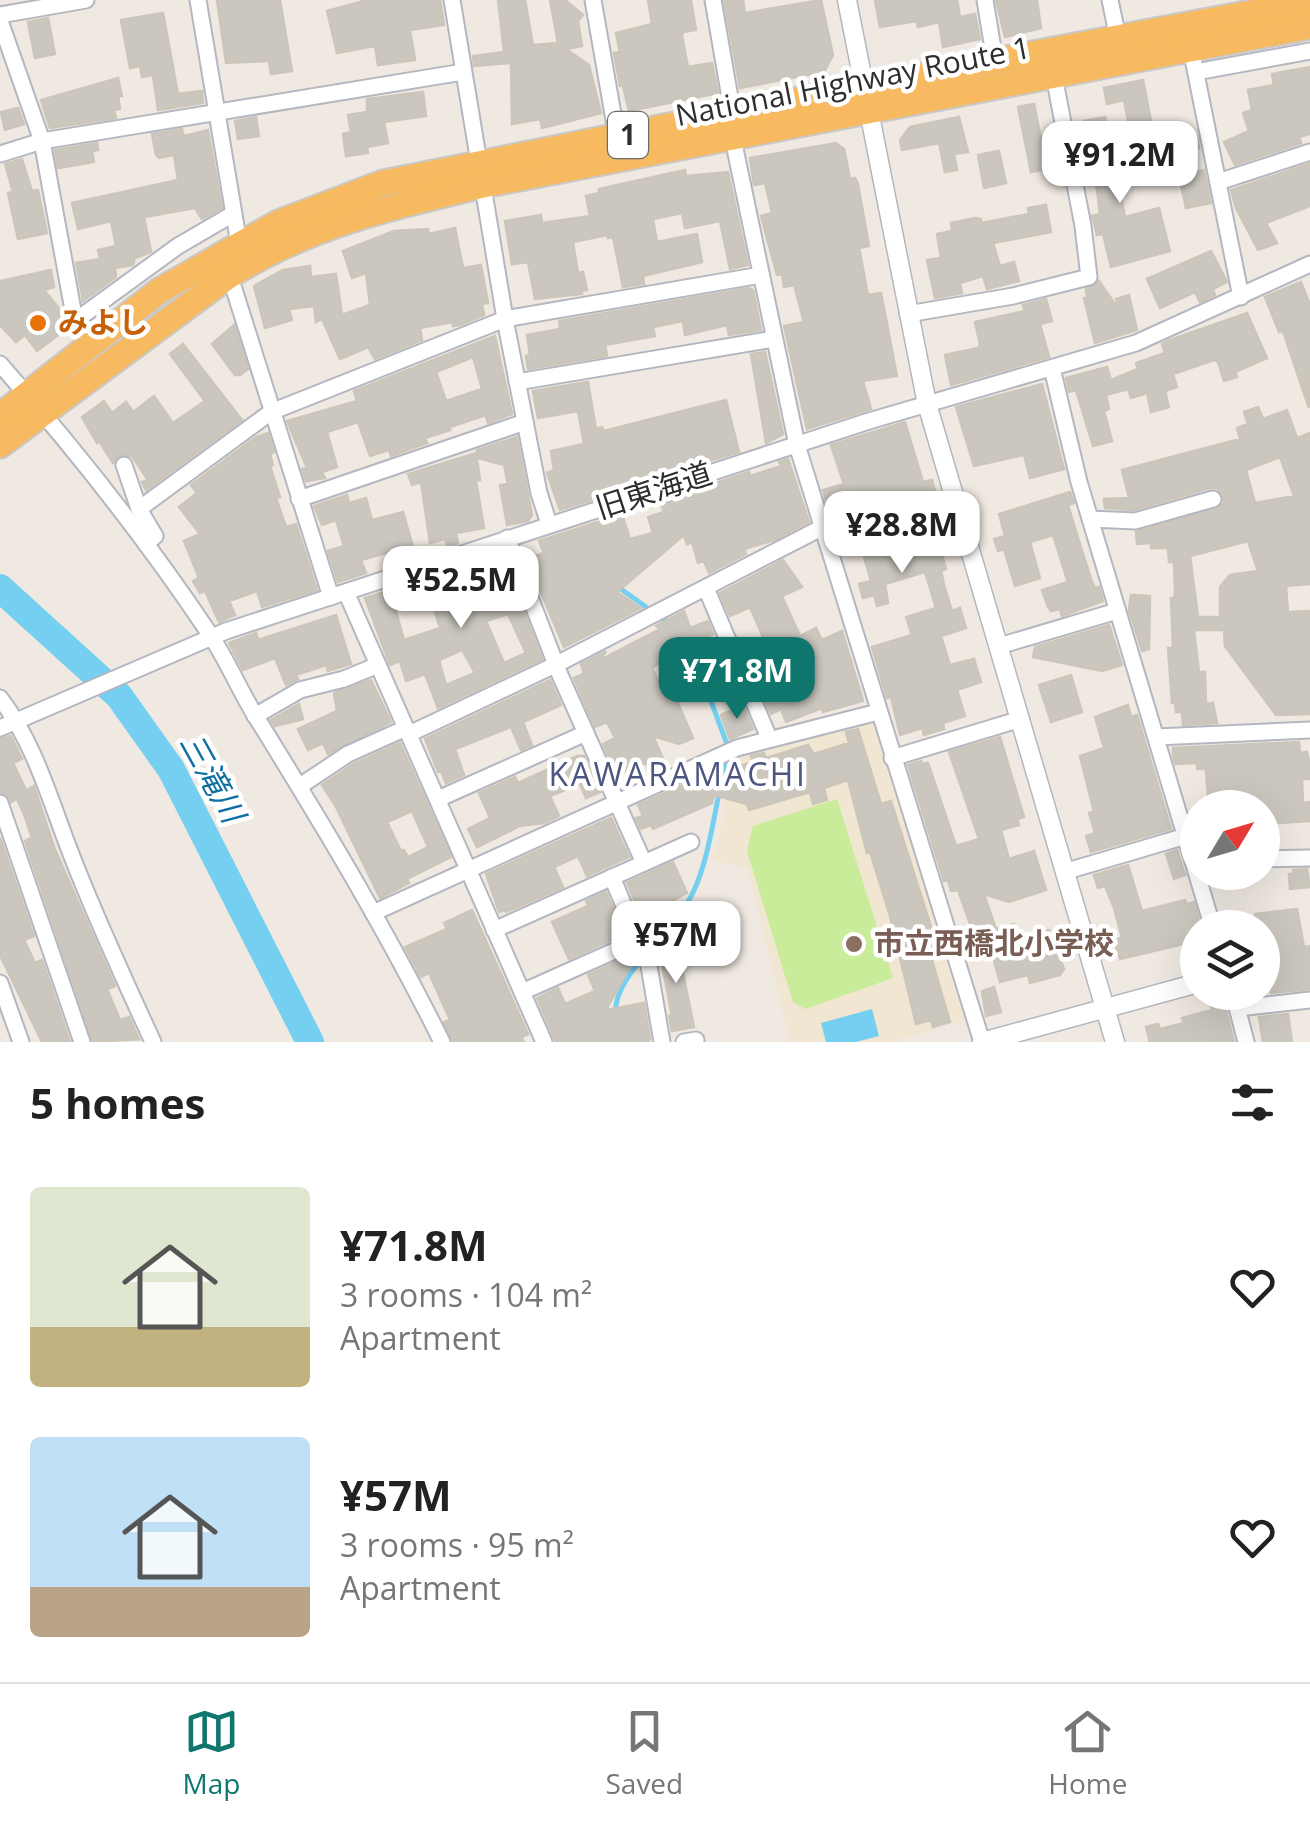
<!DOCTYPE html>
<meta charset="utf-8">
<style>
:root{--surface:#fff;--page:#f2f2f2;--text:#222;--muted:#767676;--line:#e0e0e0;--accent:#0f766e}
body{margin:0;font-family:"Open Sans","Noto Sans JP",sans-serif;background:var(--page);color:var(--text);height:100vh;display:flex;flex-direction:column;font-size:38px;white-space:nowrap}
*{box-sizing:border-box;margin:0}
p{font-size:32px;color:var(--muted)}
.icon{flex:none;width:55px;height:55px;fill:none;stroke:currentColor;stroke-width:2;stroke-linecap:round;stroke-linejoin:round}
.map{position:relative;height:1042px;overflow:hidden}
.panel{display:flex;flex-direction:column;background:var(--surface);flex:1}
.panel>*{flex:none}
.needle{width:65px;rotate:52deg}
.buttons{position:absolute;left:1180px;top:790px;display:grid;gap:20px}
.buttons a{display:grid;place-items:center;width:100px;height:100px;border-radius:50%;background:var(--surface);box-shadow:0 10px 40px #0002;font-size:50px}
.price{position:absolute;translate:-50% -85px;padding:0 22px;border-radius:20px;background:#fff;color:#222;font-size:32px;line-height:65px;filter:drop-shadow(0 2px 5px #0008)}
.price::after{content:'';position:absolute;left:50%;top:60px;width:30px;height:22px;margin-left:-15px;background:inherit;clip-path:polygon(0 0,100% 0,50% 100%)}
.price.on{background:var(--accent);color:#fff}
ul{padding:0;list-style:none}
li{display:flex;align-items:center;gap:30px;height:250px;padding:0 30px}
li span{display:grid;place-items:center;flex:none;width:280px;height:200px;border-radius:10px;color:#555}
li>.icon{margin-inline-start:auto}
span .icon{width:120px;height:120px;fill:#fffc;stroke-width:1}
li b{font-size:42px}
h2{display:flex;justify-content:space-between;align-items:center;height:120px;padding:0 30px;font-size:42px}
.menu{display:flex;justify-content:space-around;align-items:center;height:140px;border-top:2px solid var(--line);background:var(--surface);font-size:28px;color:var(--muted)}
.menu a{display:grid;justify-items:center;gap:5px}
.menu .on{color:var(--accent)}
.map>svg:first-child{display:block}
.education{fill:#f0e6d1}
.pitch{fill:#c9ec9a}
.water{fill:#75cff0}
.lines{fill:none;stroke-linecap:round;stroke-linejoin:round}
.stream{stroke:#75cff0;stroke-width:5}
.river{stroke:#75cff0;stroke-width:28}
.building{fill:#cbc7bf;stroke:#cbc5ba;stroke-width:2.5;fill-rule:evenodd}
.minor-casing{stroke:#b4b7c1;stroke-width:19}
.tertiary-casing{stroke:#b4b7c1;stroke-width:21}
.trunk-casing{stroke:#c9c9c9;stroke-width:29}
.minor{stroke:#fff;stroke-width:15}
.tertiary{stroke:#fff;stroke-width:18}
.trunk{stroke:#f8ba60;stroke-width:25}
.food-dot{fill:#e8710a;stroke:#fff;stroke-width:4}
.education-dot{fill:#8d6e63;stroke:#fff;stroke-width:4}
.labels{text-anchor:middle;stroke-width:9;stroke-linejoin:round;paint-order:stroke}
.shield{fill:#fff;stroke:#6d6d6d;stroke-width:2.5}
.shield-label{font-size:28px;font-weight:bold;fill:#2e2e2e}
.street-label{font-size:30px;fill:#2e2e2e;stroke:#fff}
.food-label{font-size:30px;font-weight:bold;fill:#c56008;stroke:#fff;text-anchor:start}
.education-label{font-size:30px;font-weight:bold;fill:#785e54;stroke:#fff;text-anchor:start}
.neighbourhood-label{font-size:32px;letter-spacing:2.5px;fill:#4d5680;stroke:#fff}
.water-label{font-size:32px;font-style:italic;fill:#0d6fa3;stroke:#fff}
</style>
<div class="map">
<svg width="1310" height="1042" viewBox="0 0 1310 1042">
<rect width="100%" height="100%" fill="#efe9e1"/>
<!-- education -->
<path class="education" d="M873,721L964,1020L891,1042H790L748,869L713,860L726,805L722,802L735,759L755,751Z"/>
<!-- pitch -->
<path class="pitch" d="M837,799L893,978L805,1009L793,1002L747,851L753,826Z"/>
<!-- water -->
<path class="water" d="M872,1009L879,1036L856,1042H826L821,1023Z"/>
<g class="lines">
<!-- stream -->
<g class="stream">
<path d="M618,587L670,624"/>
<path d="M685,639L690,645L727,744L722,783"/>
<path d="M616,1014C611,981 668,933 686,905C706,874 711,830 719,794"/>
</g>
<!-- river -->
<path class="river" d="M0,588L119,696L171,769L310,1042"/>
</g>
<!-- building -->
<g class="building">
<path d="M217,0H280L292,71L271,74L269,61L226,63Z"/>
<path d="M367,0H440L444,25L410,30L415,60L378,65L375,46L337,53L327,11Z"/>
<path d="M498,0H525L533,45L558,43L550,0H565L583,15L578,21L582,46L566,49L589,65L601,113L542,128L540,119L512,124L511,63L474,66L473,56L504,52Z"/>
<path d="M648,0H691L696,30L683,32L682,36L688,67L712,63L718,93L629,111L623,86H620L614,53L620,52L616,33L652,24Z"/>
<path d="M724,0H743L745,13L821,0L833,55L824,72L740,88Z"/>
<path d="M875,0H957L960,17L975,14L980,39L943,47L939,22L918,27L916,21L880,27Z"/>
<path d="M996,0H1037L1041,28L1005,37Z"/>
<path d="M163,13L178,94L202,91L203,103L158,110L153,75L142,77L140,66L130,68L121,20Z"/>
<path d="M48,18L55,54L35,58L28,22Z"/>
<path d="M1310,67V134L1299,137L1301,143L1235,165L1224,142L1249,131L1243,113L1252,110L1248,90L1274,85L1272,74Z"/>
<path d="M118,78L122,96H118L120,109L114,110L116,118L50,128L41,100Z"/>
<path d="M1143,80L1153,132L1131,136L1124,100L1107,104L1104,88Z"/>
<path d="M423,92L426,116L384,122L388,143L367,147L368,153L346,156L343,134L351,132L348,115L367,112V99Z"/>
<path d="M1034,104L1047,169L1031,172L1018,107Z"/>
<path d="M18,108L24,124L5,130L1,112Z"/>
<path d="M256,117L259,136L238,139L235,121Z"/>
<path d="M959,117L968,152L954,154L957,170L945,172L939,143L902,150L900,140L910,127Z"/>
<path d="M1105,117L1125,217L1159,208L1170,251L1111,267L1103,234L1097,235L1094,222L1092,216L1100,214L1097,189L1084,138L1087,137L1084,121Z"/>
<path d="M182,129L184,136L208,130L222,208L202,219L195,208L144,217L151,252L135,258L133,265L115,268L116,277L83,301L76,263L100,259L98,250L116,246L111,221L78,229L72,203L178,180L174,155L159,158L156,155L152,134Z"/>
<path d="M1197,137L1199,148L1183,151L1188,173L1165,177L1158,144Z"/>
<path d="M97,143L98,150L92,151L94,162L58,168L55,150Z"/>
<path d="M836,143L844,149L850,179L855,178L858,184L869,246L859,248L868,295L881,293L897,376L863,381L871,409L807,429L784,326L804,322L794,285L784,287L782,274L777,275L761,216L772,213L765,183L754,185L750,158Z"/>
<path d="M999,151L1006,183L984,188L978,155Z"/>
<path d="M22,159L32,191L38,190L47,233L18,239L8,193L13,192L5,164Z"/>
<path d="M1309,164L1310,206L1266,223L1277,243L1258,250L1236,208L1231,190Z"/>
<path d="M685,170L686,176L728,172L748,265L730,269L720,221L685,228L682,213L653,219L657,242L697,234L702,262L643,276L644,284L623,287L613,237L608,238L607,235L573,242L578,273L583,272L587,290L581,291L582,294L535,299L528,262L512,264L505,221L541,215L542,223L590,216L586,196L599,193V189Z"/>
<path d="M1204,170L1211,203L1186,208L1179,176Z"/>
<path d="M1046,205L1051,232L993,243L1000,266L1014,262L1019,281L987,289L983,276L960,283L962,293L935,298L927,260L941,258L937,234L952,231L951,223L975,218L981,219V223L1029,214L1028,208Z"/>
<path d="M455,228L463,268L481,265L488,303L482,304L484,315L460,325L453,326V322L420,328L422,340L375,359L368,347L340,359L322,319L316,322L314,306L289,309L292,320L265,328L254,286L283,270L310,266L311,277L336,274L342,315L370,305L366,273L352,278L343,251L394,231L428,229L429,234Z"/>
<path d="M1211,251L1227,282L1213,289L1215,295L1200,302L1195,292L1160,308L1147,279Z"/>
<path d="M51,270L54,287L44,290L62,312L59,315L66,329L37,351L25,335L16,342L0,325V281Z"/>
<path d="M1099,281L1119,310L1116,299L1129,295L1137,330L1095,343L1084,298H1087L1086,289Z"/>
<path d="M1301,282L1310,305L1309,408L1283,331L1279,332L1265,297Z"/>
<path d="M749,288L753,290L761,330L729,335L727,325L685,335L683,321L653,327L655,336L605,345L607,356L528,369L526,356L530,355L527,335L560,329L559,321Z"/>
<path d="M1046,299L1052,321L1040,324L1049,357L951,385L945,355L978,348L980,345L975,322L1025,311L1023,305Z"/>
<path d="M1247,313L1267,358L1235,372L1237,377L1224,381L1218,362L1214,360L1173,374L1177,387L1165,391L1169,407L1151,412L1147,393L1131,398L1128,389L1106,395L1109,409L1104,411L1112,441L1093,446L1076,390L1069,392L1066,378L1107,367L1111,380L1138,369L1136,363L1165,353L1162,344L1170,340Z"/>
<path d="M234,325L248,369L240,375H235L212,344Z"/>
<path d="M495,336L512,414L488,423L486,415L450,427V430L425,438L427,443L391,456L389,450L370,456L358,422L327,432L337,467L322,472L325,478L306,481L302,469L307,468L287,421L357,401L354,391ZM473,357L482,389L446,401L436,372Z"/>
<path d="M183,344L242,420L146,490L142,482L148,480L132,456L120,455L113,463L99,441L97,443L82,417L104,401L112,413L126,402L133,412L154,396L173,423L205,401L170,354Z"/>
<path d="M765,352L783,434L766,443L751,354Z"/>
<path d="M588,382L596,429L602,427L604,431L726,400L739,452L612,490L613,493L560,510L547,473L554,470L551,451L584,444L578,411L538,418L533,391Z"/>
<path d="M1042,384L1064,469L1030,478L1024,455L974,466L956,407Z"/>
<path d="M1258,407L1263,419L1287,410L1297,438L1310,433V584L1286,586L1288,612L1310,611V714L1276,715L1225,646L1224,630H1194L1199,672H1205L1206,704L1213,703L1217,723L1183,725L1182,712H1176L1175,703H1172L1168,648H1173L1171,598H1174L1175,593L1174,562H1169L1168,548H1151V543L1137,544L1136,532L1217,509L1224,503L1223,495L1217,488H1210L1134,510L1105,508L1104,499L1129,498L1122,470L1240,439L1237,428L1248,424L1244,412ZM1280,457L1294,496L1255,503L1246,470ZM1248,541L1258,571L1230,575L1220,587V617H1198L1190,556Z"/>
<path d="M905,422L923,482L932,480L936,495L887,507L894,535L935,523L944,550L941,551L946,569L941,571L944,585L952,611L960,608L966,628L941,636L950,665L974,659L981,682L957,690L965,716L943,723L944,729L924,735L922,728L900,735L891,697L887,698L872,647L912,635L906,617L936,608L925,572L885,584L888,603L877,606L874,595L863,598L859,584L871,581L861,546L872,542L866,520L835,530L823,490L844,484L831,445Z"/>
<path d="M268,433L274,452L270,454L273,465L270,466L280,497L276,498L286,527L296,524L317,590L262,607L257,591L229,601L235,615L219,622L205,591L200,593L193,581L199,578L184,541L200,534L179,507L197,493L191,485L256,437Z"/>
<path d="M517,437L532,515L528,521L507,525L500,485L508,484L504,465L478,458L477,450Z"/>
<path d="M476,453L480,480H476L484,528L456,533L458,543L448,547L445,539L430,543L421,482L412,485L408,474Z"/>
<path d="M788,459L809,522L774,540L744,549L746,554L709,573L704,561L698,563L692,542L687,544L684,535L617,592L641,608L564,647L527,559L544,553L539,541L622,514L630,539L653,533L648,517L664,512L660,501L749,472L750,476L781,466L779,462Z"/>
<path d="M1070,492L1074,503L1068,505L1078,538L1091,579L1095,588L1099,587L1103,601L1062,616L1060,609L1051,611L1048,607L1042,590L1068,582L1053,535L1030,542L1040,578L1015,586L1004,549L998,551L994,539L1005,536L999,514Z"/>
<path d="M347,495L349,503L366,498L372,520L403,512L416,557L401,562L397,550L361,560L366,573L338,582L328,551L344,546L336,520L322,525L314,506Z"/>
<path d="M496,555H502L542,659L438,708L425,674L406,681L400,661L390,665L365,598L390,590L404,640L440,628L433,605L421,609L412,582L422,579L423,583L436,581L435,575ZM508,614L526,653L504,663L486,621ZM462,650L475,673L446,685L439,660Z"/>
<path d="M783,560L802,587L782,596L800,636L816,628L822,640L842,631L863,701L823,712L822,708L786,722L781,709L771,714L746,654L767,646L750,607L730,616L720,593Z"/>
<path d="M1131,595L1150,596L1149,649L1142,651L1129,610Z"/>
<path d="M684,611L690,628L708,621L713,634L694,642L693,639L652,668L661,687L665,685L671,699L677,701L693,738L679,744L653,736L667,768L656,772L653,765L648,767L646,763L617,775L603,744L615,738L607,722L595,727L574,678L584,674L581,664L606,651L600,660L660,629L656,626Z"/>
<path d="M336,615L351,664L328,671L326,665L296,675L298,679L286,685L275,658L243,670L229,643L256,633L258,640Z"/>
<path d="M1109,625L1122,665L1102,671L1033,657L1035,647Z"/>
<path d="M724,660L734,684L714,693L705,668Z"/>
<path d="M1071,675L1082,712L1051,722L1039,685Z"/>
<path d="M371,680L391,722L328,754L323,743L308,750L298,729L337,711L334,693Z"/>
<path d="M550,680L561,705L523,722L532,745L521,750L511,727L455,749L464,775L446,783L441,771L438,772L425,739Z"/>
<path d="M299,704L303,719L275,726L271,720Z"/>
<path d="M743,705L753,729L730,739L721,715Z"/>
<path d="M1128,705L1131,717L1137,715L1171,829L1091,852L1086,836L1095,833L1089,813L1094,812L1080,756L1104,748L1095,717Z"/>
<path d="M858,729L881,804L891,801L940,955L931,957L950,1022L933,1027L931,1020L916,1024L890,916L870,852L867,853L848,780L824,788L827,800L813,804L810,792L749,810L747,804L714,795L712,803L653,829L651,825L641,829L636,818L643,816L638,805L714,771L717,779L738,774L736,767L753,762L751,756L764,753L766,758L808,745L814,754L849,743L846,732Z"/>
<path d="M11,736L22,759L13,763L26,790L34,786L54,847L115,986L107,989L120,1020L129,1017L139,1039L93,1042L25,841L32,838L24,814L17,799L11,802L7,794L0,792V739Z"/>
<path d="M1000,737L1024,817L1017,819L1019,825L1001,830L1009,859L1034,851L1046,890L1009,902L984,894L996,929L1014,924L1020,939L1049,930L1064,969L1060,975L1030,983L1028,975L1000,982L989,944L965,950L961,937L973,934L969,921L958,890L951,891L948,880L944,881L908,765L921,761L922,764L928,763L956,846L979,839L949,752Z"/>
<path d="M1299,742L1300,753L1307,752L1310,766V779H1302L1303,803L1310,802V821L1262,824V808H1215V799H1208L1206,769H1197V763L1175,764L1173,755V748Z"/>
<path d="M400,743L451,857L407,879L409,883L380,898L335,805L322,785L353,764ZM412,811L428,847L408,857L404,850L401,851L387,822Z"/>
<path d="M577,756H584L600,792L586,798L580,784L550,796L559,816L544,823L520,826L477,847L468,829L490,818L479,793L515,777L518,783Z"/>
<path d="M611,818L629,857L587,876L578,856L554,867L563,887L506,912L505,910L499,912L486,874Z"/>
<path d="M0,838L34,936L24,940L35,963L42,960L70,1042H42L0,955Z"/>
<path d="M1177,850L1185,875L1174,879L1166,854Z"/>
<path d="M673,862L687,893L660,907L666,920L656,936L655,930L649,935L627,883Z"/>
<path d="M1128,865L1142,911L1185,900L1187,904L1194,902L1201,928H1198V966L1188,943L1120,959L1114,940L1122,938L1114,908L1105,886L1098,888L1094,875Z"/>
<path d="M1307,869L1310,887L1290,889L1289,874H1294L1293,870Z"/>
<path d="M606,892L624,934L569,959L552,922L588,906L586,901Z"/>
<path d="M1297,909L1304,947L1310,946V989L1271,993L1269,975H1264L1262,965V928H1255V914Z"/>
<path d="M472,910L528,1034L521,1037L524,1042H453L444,1022L450,1020L429,973L421,977L405,947L447,929L444,923Z"/>
<path d="M676,940L694,1027L672,1031L669,1015L674,1026L658,944Z"/>
<path d="M632,955L634,960L606,1010L644,1003L650,1039L648,1042H556L537,998L558,988L565,1004L595,991L588,975Z"/>
<path d="M994,987L1001,1012L986,1016L982,991Z"/>
<path d="M1224,1003L1234,1042H1150L1146,1027L1158,1024L1160,1029L1184,1023L1182,1018L1212,1010L1211,1007Z"/>
<path d="M1288,1014L1292,1042H1263L1259,1017Z"/>
</g>
<g class="lines">
<!-- minor casing -->
<g class="minor-casing">
<g id="minor">
<path d="M198,0L239,244"/>
<path d="M452,0L505,319L539,493L549,524"/>
<path d="M593,0L617,137"/>
<path d="M713,0L733,115"/>
<path d="M985,0L995,61"/>
<path d="M1110,0L1118,38"/>
<path d="M0,15L86,0"/>
<path d="M0,21L42,141L75,321L178,246L233,214"/>
<path d="M1191,49L1241,297"/>
<path d="M1196,72L1310,51"/>
<path d="M733,139L797,445L982,1042"/>
<path d="M0,154L42,141L463,72"/>
<path d="M1218,182L1310,152"/>
<path d="M227,277L234,289L331,597"/>
<path d="M908,314L1013,296L1089,277L1083,226L1054,76"/>
<path d="M0,364C76,450 146,539 209,633C228,661 240,692 258,720C323,825 387,931 442,1042"/>
<path d="M1052,368L1079,482L1213,928"/>
<path d="M517,382L774,339"/>
<path d="M124,465L139,509"/>
<path d="M299,499L525,422"/>
<path d="M1090,519L1135,521L1213,499"/>
<path d="M507,538L560,675L644,863"/>
<path d="M146,544L155,536L139,509L271,412L505,319L761,275"/>
<path d="M706,588L769,738"/>
<path d="M346,592L544,1042"/>
<path d="M999,646L1117,611"/>
<path d="M0,698C36,745 51,804 73,859C97,921 125,981 153,1042"/>
<path d="M255,716L300,690L344,679L378,665"/>
<path d="M0,728L226,631L869,421L1136,343L1310,264"/>
<path d="M409,734L557,664L823,527"/>
<path d="M1156,737L1310,730"/>
<path d="M892,758L1021,719"/>
<path d="M300,786L348,754L406,728"/>
<path d="M438,799L586,733"/>
<path d="M0,803L82,1042"/>
<path d="M1262,859L1310,858"/>
<path d="M1067,871L1186,836"/>
<path d="M612,877L649,966L662,1042"/>
<path d="M373,913L737,748L878,712"/>
<path d="M494,930L691,842"/>
<path d="M0,983L21,1042"/>
<path d="M522,992L639,940"/>
<path d="M1233,992L1246,1042"/>
<path d="M1238,1008L1310,1000"/>
<path d="M684,1042L696,1040"/>
</g>
</g>
<!-- tertiary casing -->
<g class="tertiary-casing">
<g id="tertiary">
<path d="M847,0L927,404L1115,1042"/>
<path d="M982,1042L1198,983"/>
</g>
</g>
<!-- trunk casing -->
<g class="trunk-casing">
<g id="trunk">
<path d="M0,416L159,291L278,223L383,183L995,61L1310,2"/>
<path d="M0,445L227,277C306,226 393,206 483,185L1310,26"/>
</g>
</g>
<!-- minor -->
<use href="#minor" class="minor"/>
<!-- tertiary -->
<use href="#tertiary" class="tertiary"/>
<!-- trunk -->
<use href="#trunk" class="trunk"/>
</g>
<!-- markers -->
<circle class="food-dot" cx="38" cy="323" r="10"/>
<circle class="education-dot" cx="854" cy="944" r="10"/>
<g class="labels">
<!-- shield labels -->
<rect class="shield" x="608" y="112" width="40" height="46" rx="8"/>
<g class="shield-label">
<text x="628" y="145">1</text>
</g>
<!-- street labels -->
<g class="street-label">
<text transform="translate(853 82) rotate(-11)" y="10">National Highway Route 1</text>
<text transform="translate(654 491) rotate(-18)" y="10">旧東海道</text>
</g>
<!-- food labels -->
<g class="food-label">
<text x="58" y="333">みよし</text>
</g>
<!-- education labels -->
<g class="education-label">
<text x="874" y="954">市立西橋北小学校</text>
</g>
<!-- neighbourhood labels -->
<g class="neighbourhood-label">
<text x="678" y="786">KAWARAMACHI</text>
</g>
<!-- water labels -->
<g class="water-label">
<text transform="translate(212 778) rotate(61)" y="11">三滝川</text>
</g>
</g>
</svg>
<div class="buttons">
<a><svg class="needle" viewBox="-14 -14 28 28"><path d="M0-13l5 13h-10z" fill="#e53935"/><path d="M0 13l5-13h-10z" fill="#767676"/></svg></a>
<a><svg class="icon" aria-label="layers" viewBox="0 0 24 24"><path d="M12 4l9 5-9 5-9-5zM3 14l9 5 9-5"/></svg></a>
</div>
<b class="price" style="left:1120px;top:206px">¥91.2M</b>
<b class="price" style="left:902px;top:576px">¥28.8M</b>
<b class="price" style="left:461px;top:631px">¥52.5M</b>
<b class="price on" style="left:737px;top:722px">¥71.8M</b>
<b class="price" style="left:676px;top:986px">¥57M</b>
</div>
<section class="panel">
<h2>5 homes<svg class="icon" aria-label="filters" viewBox="0 0 24 24"><path d="M4 7h16M4 17h16"/><circle cx="9" cy="7" r="2"/><circle cx="15" cy="17" r="2"/></svg></h2>
<ul>
<li><span style="background:linear-gradient(#dfe7d0 70%,#c2b280 0)"><svg class="icon" aria-label="home" viewBox="0 0 24 24"><path d="M3 11l9-7 9 7M6 9v11h12V9"/></svg></span><div><b>¥71.8M</b><p>3 rooms · 104 m²</p><p>Apartment</p></div><svg class="icon" aria-label="heart" viewBox="0 0 24 24"><path d="M12 20l-8-8c-3-5 5-10 8-4 3-6 11-1 8 4z"/></svg></li>
<li><span style="background:linear-gradient(#bfe0f5 75%,#b9a48a 0)"><svg class="icon" aria-label="home" viewBox="0 0 24 24"><path d="M3 11l9-7 9 7M6 9v11h12V9"/></svg></span><div><b>¥57M</b><p>3 rooms · 95 m²</p><p>Apartment</p></div><svg class="icon" aria-label="heart" viewBox="0 0 24 24"><path d="M12 20l-8-8c-3-5 5-10 8-4 3-6 11-1 8 4z"/></svg></li>
</ul>
</section>
<nav class="menu">
<a class="on"><svg class="icon" aria-label="map" viewBox="0 0 24 24"><path d="M3 6l6-2 6 2 6-2v14l-6 2-6-2-6 2zM9 4v14M15 6v14"/></svg>Map</a>
<a><svg class="icon" aria-label="saved" viewBox="0 0 24 24"><path d="M7 4h10v16l-5-4-5 4z"/></svg>Saved</a>
<a><svg class="icon" aria-label="home" viewBox="0 0 24 24"><path d="M3 11l9-7 9 7M6 9v11h12V9"/></svg>Home</a>
</nav>
